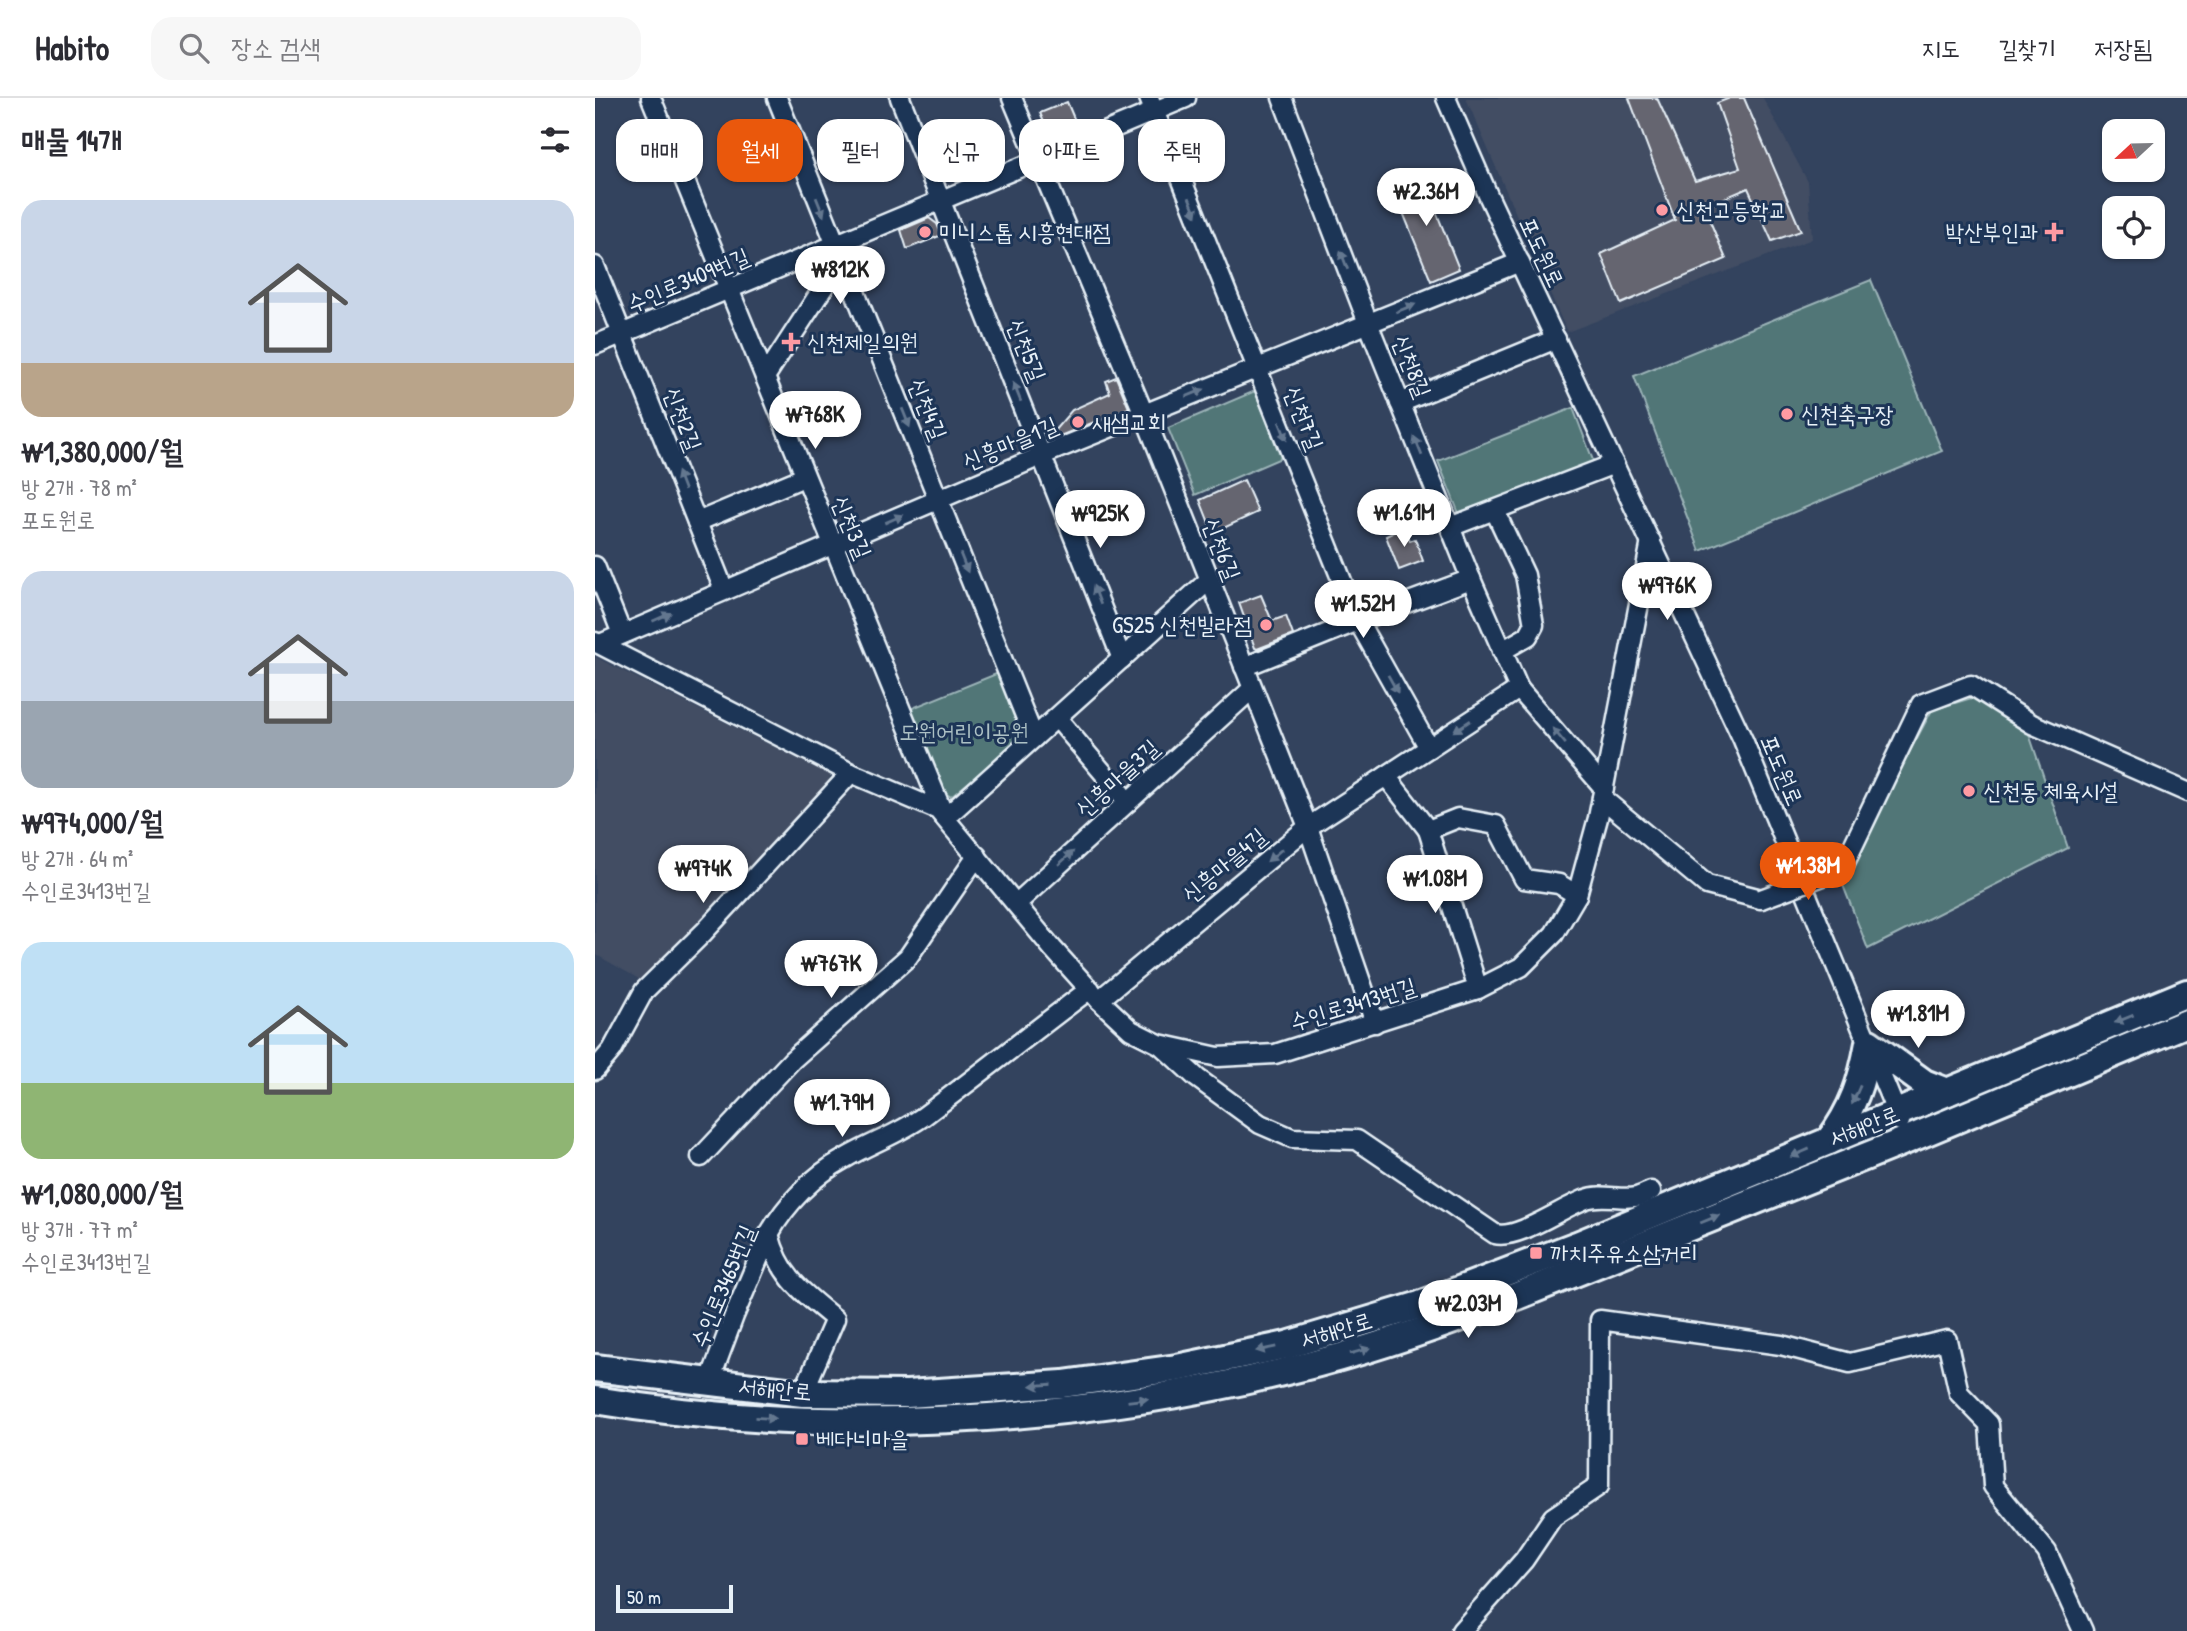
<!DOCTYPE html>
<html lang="ko">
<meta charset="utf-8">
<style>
:root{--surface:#fff;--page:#f7f7f7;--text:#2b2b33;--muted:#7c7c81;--line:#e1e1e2;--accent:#ea580c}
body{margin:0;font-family:"Patrick Hand","Poor Story",sans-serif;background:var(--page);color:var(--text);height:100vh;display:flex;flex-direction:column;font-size:26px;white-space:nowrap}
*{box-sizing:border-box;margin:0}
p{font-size:23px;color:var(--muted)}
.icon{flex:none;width:38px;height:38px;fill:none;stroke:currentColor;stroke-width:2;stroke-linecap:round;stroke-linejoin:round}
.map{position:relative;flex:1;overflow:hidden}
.details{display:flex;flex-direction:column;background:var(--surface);width:595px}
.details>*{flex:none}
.hud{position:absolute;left:21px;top:21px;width:665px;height:63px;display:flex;gap:14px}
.needle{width:46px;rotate:248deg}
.tools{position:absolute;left:1507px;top:21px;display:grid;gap:14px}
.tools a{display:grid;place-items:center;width:63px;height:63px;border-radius:14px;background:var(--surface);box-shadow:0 2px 5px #0004;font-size:35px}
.scale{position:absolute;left:21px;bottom:18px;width:117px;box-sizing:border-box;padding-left:7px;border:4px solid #e8f1f8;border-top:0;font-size:19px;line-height:24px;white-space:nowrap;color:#e8f1f8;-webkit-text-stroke:5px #1d3557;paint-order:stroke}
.price{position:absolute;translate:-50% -60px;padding:0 16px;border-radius:24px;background:#fff;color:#222;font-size:23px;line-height:46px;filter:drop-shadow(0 2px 4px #0008)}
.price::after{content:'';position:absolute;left:50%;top:42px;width:21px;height:16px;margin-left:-10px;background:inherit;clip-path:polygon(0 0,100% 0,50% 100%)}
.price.active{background:var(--accent);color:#fff}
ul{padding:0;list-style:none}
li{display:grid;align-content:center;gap:14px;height:371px;padding:0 21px}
li span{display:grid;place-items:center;height:217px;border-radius:21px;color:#555}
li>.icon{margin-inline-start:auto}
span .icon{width:126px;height:126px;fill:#fffc;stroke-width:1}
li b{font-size:30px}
h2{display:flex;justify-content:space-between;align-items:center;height:84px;padding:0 21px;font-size:30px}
.pill{padding:0 24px;border-radius:21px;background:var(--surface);box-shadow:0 2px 5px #0004;font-size:24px;line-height:63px}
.pill.active{background:var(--accent);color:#fff}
header{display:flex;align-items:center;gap:42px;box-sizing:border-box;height:98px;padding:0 35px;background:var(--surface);border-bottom:2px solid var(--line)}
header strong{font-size:33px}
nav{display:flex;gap:38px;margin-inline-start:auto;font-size:24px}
.search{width:490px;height:63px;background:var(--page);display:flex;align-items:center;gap:18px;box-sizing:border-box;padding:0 24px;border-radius:21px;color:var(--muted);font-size:26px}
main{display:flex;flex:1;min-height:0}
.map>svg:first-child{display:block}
.built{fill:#424d63}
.green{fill:#517677;stroke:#9cb4b8;stroke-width:2}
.building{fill:#656570;stroke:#e8f1f8;stroke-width:2}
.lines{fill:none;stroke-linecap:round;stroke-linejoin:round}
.street-casing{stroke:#e8f1f8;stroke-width:23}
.secondary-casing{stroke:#e8f1f8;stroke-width:32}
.street{stroke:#1d3557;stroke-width:18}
.secondary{stroke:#1d3557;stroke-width:26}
.street-bridge-casing{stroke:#e8f1f8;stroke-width:23;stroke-linecap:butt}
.street-bridge{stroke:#1d3557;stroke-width:18}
.oneway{fill:#64778f}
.poi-dot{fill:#ff9aa2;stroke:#1d3557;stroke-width:2.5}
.labels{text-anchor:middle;stroke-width:6;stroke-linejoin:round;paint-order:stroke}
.poi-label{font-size:23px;fill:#e8f1f8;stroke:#1d3557;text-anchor:start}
.street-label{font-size:23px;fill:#e8f1f8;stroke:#1d3557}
.park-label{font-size:23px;fill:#acc0c4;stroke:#1d3557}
</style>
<header>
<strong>Habito</strong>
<div class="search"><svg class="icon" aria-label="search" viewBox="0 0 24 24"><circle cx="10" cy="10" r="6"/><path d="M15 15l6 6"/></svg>장소 검색</div>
<nav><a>지도</a><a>길찾기</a><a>저장됨</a></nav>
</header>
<main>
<section class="details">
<h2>매물 14개<svg class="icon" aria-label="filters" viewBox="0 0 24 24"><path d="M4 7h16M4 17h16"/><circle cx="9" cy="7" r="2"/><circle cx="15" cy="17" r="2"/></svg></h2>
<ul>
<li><span style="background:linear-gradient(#c9d6e8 75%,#b9a48a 0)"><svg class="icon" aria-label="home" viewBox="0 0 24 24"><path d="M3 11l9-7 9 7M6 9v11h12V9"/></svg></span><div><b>₩1,380,000/월</b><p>방 2개 · 78 m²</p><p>포도원로</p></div></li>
<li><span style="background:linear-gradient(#c9d6e8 60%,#9aa5b1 0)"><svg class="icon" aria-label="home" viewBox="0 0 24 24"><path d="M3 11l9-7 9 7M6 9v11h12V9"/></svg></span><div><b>₩974,000/월</b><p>방 2개 · 64 m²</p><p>수인로3413번길</p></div></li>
<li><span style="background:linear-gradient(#bfe0f5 65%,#8fb573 0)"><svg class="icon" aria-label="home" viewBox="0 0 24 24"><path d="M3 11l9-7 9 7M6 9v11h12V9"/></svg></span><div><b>₩1,080,000/월</b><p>방 3개 · 77 m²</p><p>수인로3413번길</p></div></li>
</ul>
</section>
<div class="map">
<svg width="1592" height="1533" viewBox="0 0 1592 1533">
<rect width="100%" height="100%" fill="#33435e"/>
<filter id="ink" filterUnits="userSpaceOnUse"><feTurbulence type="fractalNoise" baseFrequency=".0143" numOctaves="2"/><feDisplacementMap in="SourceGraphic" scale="14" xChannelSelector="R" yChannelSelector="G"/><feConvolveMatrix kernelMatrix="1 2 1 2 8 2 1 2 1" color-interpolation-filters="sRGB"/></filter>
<g filter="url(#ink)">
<!-- built -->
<g class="built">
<path d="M871,0H1168L1213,84L1217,141L972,234Z"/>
<path d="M0,559L235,677L234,695L51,885L0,856Z"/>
</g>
<!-- green -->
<g class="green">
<path d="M1276,182L1347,353L1105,453L1039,278Z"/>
<path d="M660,293L686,360L600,397L573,330Z"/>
<path d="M978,310L999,365L865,418L843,363Z"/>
<path d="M406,574L429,625L426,641L356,699L346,692L315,611Z"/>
<path d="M1383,598L1422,621L1434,636L1473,750L1273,851L1246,782L1337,612Z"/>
</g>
<!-- building -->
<g class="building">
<path d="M1034,0H1062L1100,83L1145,70L1122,5L1135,0H1149L1206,133L1177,143L1153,90L1109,109L1131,161L1026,206L1006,156L1080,122Z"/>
<path d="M472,4L483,30L463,37L451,29L445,15Z"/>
<path d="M355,34L372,75L357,80L346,73L334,41Z"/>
<path d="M827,78L864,171L836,183L798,90Z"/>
<path d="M334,120L342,126L347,137L312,151L306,132Z"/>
<path d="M521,279L534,310L460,340L458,334L477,312L515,295L511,283Z"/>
<path d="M649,382L663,414L618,435L605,402Z"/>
<path d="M810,429L815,443L820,441L828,463L804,472L791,438Z"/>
<path d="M666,497L677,523L691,518L698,537L662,551L660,550L644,505Z"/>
</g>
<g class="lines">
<!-- street casing -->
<g class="street-casing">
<g id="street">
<path d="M56,0L350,720L613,483"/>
<path d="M182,0L439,640"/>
<path d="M305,0L527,561"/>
<path d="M417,0L549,316L713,729L780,925"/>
<path d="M554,0L763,523L834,650"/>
<path d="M687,0L773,225L876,481L924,591L1009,690"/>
<path d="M851,0L893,97L1148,642L1305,1023"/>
<path d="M0,168L129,492"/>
<path d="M0,247L591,0"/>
<path d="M170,279L247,161"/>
<path d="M805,305L961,241"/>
<path d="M900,413L930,477L939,527L933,538L907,553"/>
<path d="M102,424L209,379"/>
<path d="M855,429L1019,366"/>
<path d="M0,468L27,536"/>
<path d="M0,544L256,675L343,712L458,851L504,902L536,932L564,946L623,959L680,956L883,891L926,869L959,836L982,797L1003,720L1056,443"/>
<path d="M5,546L455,354L925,164"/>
<path d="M649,569L763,523L876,481"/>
<path d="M462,620L533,704"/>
<path d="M791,678L833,732L863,720L901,727L929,781L964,786L982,797"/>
<path d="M1007,700L1112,787L1166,801"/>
<path d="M833,732L883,891"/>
<path d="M1247,771L1326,606L1376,587L1437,626L1592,694"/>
<path d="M421,806L657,591"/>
<path d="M504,902L713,729L924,591"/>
<path d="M567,948L602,980L665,1026L697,1040L762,1042L900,1136C923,1142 968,1109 991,1101C1006,1095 1025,1102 1041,1099C1046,1098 1051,1095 1056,1093"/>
<path d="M0,972L17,952L49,893L109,834L256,675"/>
<path d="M106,1059L197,962L313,859L382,758"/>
<path d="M174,1136C185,1179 207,1194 240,1221L208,1295"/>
<path d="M114,1285L139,1218L174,1136C191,1106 219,1077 249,1061C276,1045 304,1036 329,1018C385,976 439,933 495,891"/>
<path d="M866,1533L929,1462L958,1419L1004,1388L1005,1222L1186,1247L1255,1265L1352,1242L1364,1295L1394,1326L1398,1388L1452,1454L1488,1533"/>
</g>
</g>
<!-- secondary casing -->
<g class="secondary-casing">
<g id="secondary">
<path d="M1234,1043C1258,1011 1267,984 1274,945L1329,985L1352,994"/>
<path d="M0,1270L208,1295L312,1296L468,1286L582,1270L692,1247L825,1207L982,1147L1592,895"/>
<path d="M0,1302C225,1340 479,1326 700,1271C769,1254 836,1231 902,1206L1312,1042L1592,925"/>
</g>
</g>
<!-- street -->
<use href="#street" class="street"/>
<!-- secondary -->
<use href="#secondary" class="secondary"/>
<!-- street-bridge casing -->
<g class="street-bridge-casing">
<path id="street-bridge" d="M1166,801L1247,771"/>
</g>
<!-- street-bridge -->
<use href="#street-bridge" class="street-bridge"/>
</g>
<!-- one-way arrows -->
<defs><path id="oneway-solid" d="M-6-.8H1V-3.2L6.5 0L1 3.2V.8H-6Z" transform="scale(1.75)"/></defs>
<g class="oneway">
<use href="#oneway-solid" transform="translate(225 109) rotate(68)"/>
<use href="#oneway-solid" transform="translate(598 109) rotate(68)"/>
<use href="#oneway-solid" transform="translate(749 162) rotate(-111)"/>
<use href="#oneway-solid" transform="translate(811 210) rotate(-22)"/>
<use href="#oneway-solid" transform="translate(422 294) rotate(-112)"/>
<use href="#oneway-solid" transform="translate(600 295) rotate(-22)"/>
<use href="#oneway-solid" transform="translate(311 320) rotate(68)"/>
<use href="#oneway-solid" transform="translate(688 333) rotate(68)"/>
<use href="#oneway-solid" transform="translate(823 348) rotate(-112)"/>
<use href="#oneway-solid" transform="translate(86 383) rotate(-111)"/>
<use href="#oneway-solid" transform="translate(299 421) rotate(-23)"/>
<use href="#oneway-solid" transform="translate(369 465) rotate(68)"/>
<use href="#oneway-solid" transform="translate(502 497) rotate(-111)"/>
<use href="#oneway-solid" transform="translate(67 519) rotate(-24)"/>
<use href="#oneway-solid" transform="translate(798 586) rotate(61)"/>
<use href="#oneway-solid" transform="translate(867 628) rotate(147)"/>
<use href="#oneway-solid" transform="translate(964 638) rotate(-130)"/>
<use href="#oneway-solid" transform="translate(680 757) rotate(140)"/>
<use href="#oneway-solid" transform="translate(471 760) rotate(-42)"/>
<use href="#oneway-solid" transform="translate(1529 921) rotate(158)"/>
<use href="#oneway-solid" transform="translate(1261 997) rotate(114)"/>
<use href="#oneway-solid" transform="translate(1205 1055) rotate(157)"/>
<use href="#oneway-solid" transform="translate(1115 1121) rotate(-22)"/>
<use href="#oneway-solid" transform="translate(671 1251) rotate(168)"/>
<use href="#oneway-solid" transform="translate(765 1253) rotate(-16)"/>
<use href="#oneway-solid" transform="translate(446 1287) rotate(176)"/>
<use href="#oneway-solid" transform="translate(543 1302) rotate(-7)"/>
<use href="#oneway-solid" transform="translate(170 1320) rotate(3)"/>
</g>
</g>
<!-- markers -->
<g class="poi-dot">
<circle cx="1067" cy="112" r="7"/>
<circle cx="330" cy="134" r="7"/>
<path d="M1455.5 123.5h7v7h7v7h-7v7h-7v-7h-7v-7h7z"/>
<path d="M192.5 233.5h7v7h7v7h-7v7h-7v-7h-7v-7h7z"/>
<circle cx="1192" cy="316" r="7"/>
<circle cx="483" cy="324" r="7"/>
<circle cx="671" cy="527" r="7"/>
<circle cx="1374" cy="693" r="7"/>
<rect x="934" y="1148" width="14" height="14" rx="3.5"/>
<rect x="200" y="1334" width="14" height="14" rx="3.5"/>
</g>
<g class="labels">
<!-- poi labels -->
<g class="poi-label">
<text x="1081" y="120">신천고등학교</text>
<text x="344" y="142">미니스톱 시흥현대점</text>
<text x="1443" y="142" text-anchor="end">박산부인과</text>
<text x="212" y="252">신천제일의원</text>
<text x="1206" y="324">신천축구장</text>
<text x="497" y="332">새샘교회</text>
<text x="657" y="535" text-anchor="end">GS25 신천빌라점</text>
<text x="1388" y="701">신천동 체육시설</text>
<text x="955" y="1163">까치주유소삼거리</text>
<text x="221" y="1349">베다니마을</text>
</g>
<!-- street labels -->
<g class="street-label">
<text transform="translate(947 154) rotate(65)" y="8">포도원로</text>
<text transform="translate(93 182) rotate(-23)" y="8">수인로3409번길</text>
<text transform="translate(432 252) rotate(68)" y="8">신천5길</text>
<text transform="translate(817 268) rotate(68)" y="8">신천8길</text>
<text transform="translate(333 311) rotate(68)" y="8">신천4길</text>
<text transform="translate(709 320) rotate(68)" y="8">신천7길</text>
<text transform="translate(88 321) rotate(69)" y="8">신천2길</text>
<text transform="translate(415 345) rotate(-23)" y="8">신흥마을1길</text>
<text transform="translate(257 429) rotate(67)" y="8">신천3길</text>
<text transform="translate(627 451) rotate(69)" y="8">신천6길</text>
<text transform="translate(1187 672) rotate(67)" y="8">포도원로</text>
<text transform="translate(522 680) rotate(-42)" y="8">신흥마을3길</text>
<text transform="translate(629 767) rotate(-40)" y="8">신흥마을4길</text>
<text transform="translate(758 906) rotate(-17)" y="8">수인로3413번길</text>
<text transform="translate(1269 1028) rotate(-22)" y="8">서해안로</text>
<text transform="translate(128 1188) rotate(-67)" y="8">수인로3465번길</text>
<text transform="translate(741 1232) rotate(-17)" y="8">서해안로</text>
<text transform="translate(180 1291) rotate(5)" y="8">서해안로</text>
</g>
<!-- park labels -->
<g class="park-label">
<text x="369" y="642">도원어린이공원</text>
</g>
</g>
</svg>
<div class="tools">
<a><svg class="needle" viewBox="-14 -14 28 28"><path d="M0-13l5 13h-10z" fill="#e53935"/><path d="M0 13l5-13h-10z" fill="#7c7c81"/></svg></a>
<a><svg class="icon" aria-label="locate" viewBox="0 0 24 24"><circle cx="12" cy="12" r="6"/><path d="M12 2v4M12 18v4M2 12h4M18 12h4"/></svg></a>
</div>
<div class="scale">50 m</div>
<b class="price" style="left:831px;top:130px">₩2.36M</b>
<b class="price" style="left:245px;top:208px">₩812K</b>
<b class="price" style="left:220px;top:353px">₩768K</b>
<b class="price" style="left:809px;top:451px">₩1.61M</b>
<b class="price" style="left:505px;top:452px">₩925K</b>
<b class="price" style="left:1072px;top:524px">₩976K</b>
<b class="price" style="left:768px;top:542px">₩1.52M</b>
<b class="price active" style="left:1213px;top:804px">₩1.38M</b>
<b class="price" style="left:108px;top:807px">₩974K</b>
<b class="price" style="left:840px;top:817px">₩1.08M</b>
<b class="price" style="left:236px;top:902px">₩767K</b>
<b class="price" style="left:1323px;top:952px">₩1.81M</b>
<b class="price" style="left:247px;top:1041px">₩1.79M</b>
<b class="price" style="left:873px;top:1242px">₩2.03M</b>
<div class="hud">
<a class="pill">매매</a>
<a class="pill active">월세</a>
<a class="pill">필터</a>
<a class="pill">신규</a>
<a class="pill">아파트</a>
<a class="pill">주택</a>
</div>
</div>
</main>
